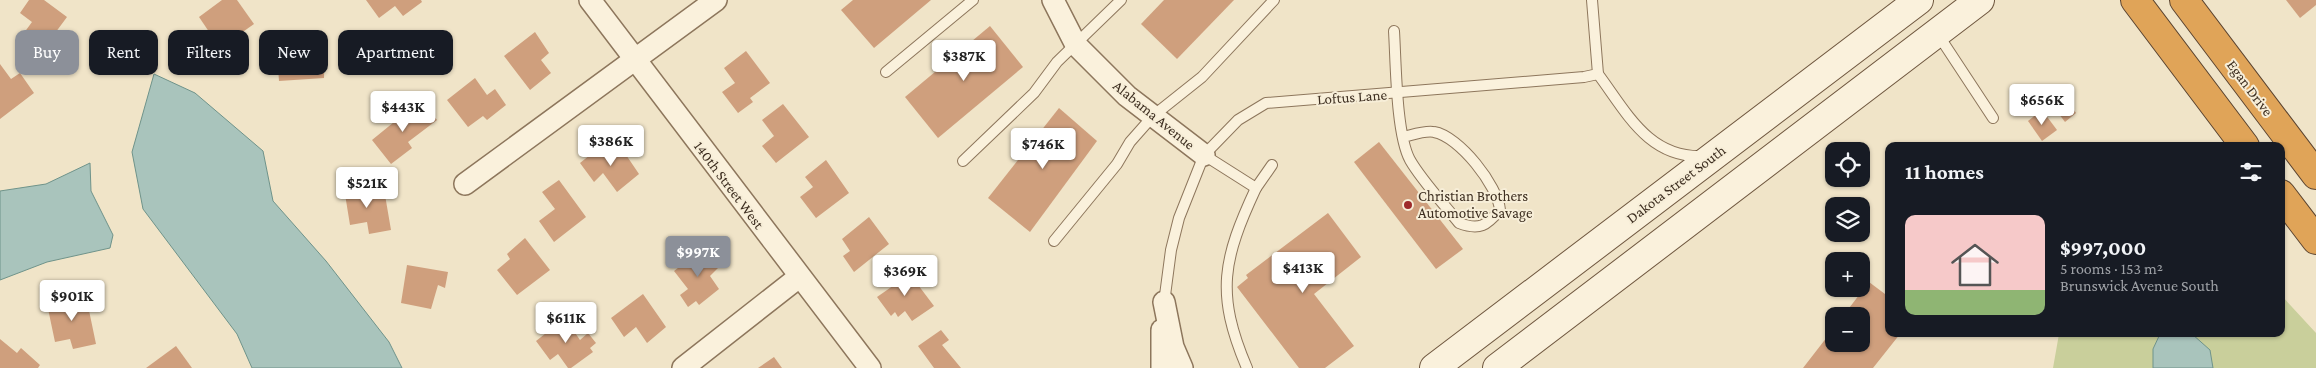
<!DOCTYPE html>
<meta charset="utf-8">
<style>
:root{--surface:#171b24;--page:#20242c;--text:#f1f3f6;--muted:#9ea1a6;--accent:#8c9099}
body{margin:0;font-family:"Crimson Pro",serif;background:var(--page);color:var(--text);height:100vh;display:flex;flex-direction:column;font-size:19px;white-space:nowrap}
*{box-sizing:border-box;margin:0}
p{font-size:16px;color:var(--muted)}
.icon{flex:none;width:28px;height:28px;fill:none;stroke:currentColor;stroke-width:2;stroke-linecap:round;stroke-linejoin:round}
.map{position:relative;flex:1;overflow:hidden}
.side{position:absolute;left:1885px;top:142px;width:400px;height:195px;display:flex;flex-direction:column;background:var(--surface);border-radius:10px;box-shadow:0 1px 4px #0004}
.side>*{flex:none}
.banner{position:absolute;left:15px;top:30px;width:475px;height:45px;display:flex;gap:10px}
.tools{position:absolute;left:1825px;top:142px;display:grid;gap:10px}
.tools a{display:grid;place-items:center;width:45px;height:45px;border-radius:10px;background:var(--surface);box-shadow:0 1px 4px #0004;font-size:25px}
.price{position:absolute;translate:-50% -42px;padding:0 11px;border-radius:5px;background:#fff;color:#222;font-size:16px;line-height:32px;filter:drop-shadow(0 1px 2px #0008)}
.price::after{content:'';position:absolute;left:50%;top:30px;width:15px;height:11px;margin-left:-8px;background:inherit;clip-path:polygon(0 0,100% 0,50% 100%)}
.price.on{background:var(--accent);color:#fff}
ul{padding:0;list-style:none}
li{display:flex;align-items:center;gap:15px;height:125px;padding:0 20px}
li span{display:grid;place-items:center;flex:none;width:140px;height:100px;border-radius:10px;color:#555}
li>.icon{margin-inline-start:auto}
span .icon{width:60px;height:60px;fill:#fffc;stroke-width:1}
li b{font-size:21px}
h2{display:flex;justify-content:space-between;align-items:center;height:60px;padding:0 20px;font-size:21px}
.pill{padding:0 18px;border-radius:10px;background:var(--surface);box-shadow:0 1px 4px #0004;font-size:18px;line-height:45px}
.pill.on{background:var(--accent);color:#fff}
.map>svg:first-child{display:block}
.green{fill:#c9cf9b}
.water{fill:#a9c4bc;stroke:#6f938a}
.building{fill:#cf9f7d}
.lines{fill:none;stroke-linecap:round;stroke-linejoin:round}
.lane-casing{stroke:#8d765c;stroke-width:12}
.street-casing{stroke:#8d765c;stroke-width:24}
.secondary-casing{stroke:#6f573f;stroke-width:30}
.highway-casing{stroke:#5b4430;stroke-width:30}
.lane{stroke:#faf1dc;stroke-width:10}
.street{stroke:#faf1dc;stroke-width:21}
.secondary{stroke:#faf1dc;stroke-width:28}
.highway{stroke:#e0a458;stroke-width:28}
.poi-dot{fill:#9e2a2b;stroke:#f7eed8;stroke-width:2}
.labels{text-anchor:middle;stroke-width:4;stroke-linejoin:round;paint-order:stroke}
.street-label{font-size:15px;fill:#3d2e20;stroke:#f7eed8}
.poi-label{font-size:15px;fill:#3d2e20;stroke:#f7eed8;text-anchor:start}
</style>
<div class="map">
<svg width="2316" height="368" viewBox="0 0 2316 368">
<rect width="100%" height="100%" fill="#f0e4c8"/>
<!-- green -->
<g class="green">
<path d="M2281,295L2316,333V368H2213L2199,342L2192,334H2281Z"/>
<path d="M2059,334H2160L2153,349V368H2053Z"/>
</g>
<!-- water -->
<g class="water">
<path d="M154,74L195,93L263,151L273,201L326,261L389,342L402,368H252L237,334L143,209L132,152Z"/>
<path d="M90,163L91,191L113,235L110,248L47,262L0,280V191L46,184Z"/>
<path d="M2160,334H2192L2210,350L2213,368H2153V349Z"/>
</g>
<!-- building -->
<g class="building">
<path d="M29,0H44L67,17L41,52L21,37L32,22L20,13Z"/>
<path d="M222,0H237L254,24L220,48L199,17Z"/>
<path d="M366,0H421L422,2L403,16L395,6L379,18Z"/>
<path d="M853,0H931L874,48L841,10Z"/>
<path d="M1164,0H1234L1177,59L1141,24Z"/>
<path d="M2286,0H2316V5L2300,18Z"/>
<path d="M990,26L1023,67L938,138L905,97Z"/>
<path d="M535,32L549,53L541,60L551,73L530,90L504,56Z"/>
<path d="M325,34L324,78L279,81L277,55L302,53V36Z"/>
<path d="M746,51L770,83L750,98L753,102L738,113L722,92L735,83L724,68Z"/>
<path d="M0,64L11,79L20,73L34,93L0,119Z"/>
<path d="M475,78L487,95L495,89L506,105L487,120L483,116L468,127L447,100Z"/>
<path d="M2062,93L2076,113L2065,122L2050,102Z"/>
<path d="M424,103L437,120L408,142L412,148L391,164L372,140L399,118L402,121Z"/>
<path d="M783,104L809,137L776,163L762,146L774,136L762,120Z"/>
<path d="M1059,108L1097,141L1030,232L988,198Z"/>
<path d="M2042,110L2057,130L2042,141L2028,121Z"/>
<path d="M1379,142L1463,249L1436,269L1354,162Z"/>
<path d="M620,146L639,174L617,192L603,173L594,182L580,163L600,147L607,156Z"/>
<path d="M826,160L849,193L816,218L800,197L813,187L805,177Z"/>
<path d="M559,180L586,217L554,242L539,221L555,209L542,192Z"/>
<path d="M366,185L370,199L385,195L391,230L369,234L367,222L350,225L344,188Z"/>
<path d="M1328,213L1361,257L1314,294L1354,346L1325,368H1299L1237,287L1248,278L1246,275Z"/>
<path d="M869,217L889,244L854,272L843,256L850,251L842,239Z"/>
<path d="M525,238L550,270L517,295L497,270L510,259L507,254Z"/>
<path d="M704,248L718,268L710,276L719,289L699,305L696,301L688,307L680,295L688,289L674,271Z"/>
<path d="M407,265L448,272L445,288L438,285L431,309L401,303Z"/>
<path d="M903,265L934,306L912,321L905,311L898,317L895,312L891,316L877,297L900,281L892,273Z"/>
<path d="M1869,282L1889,297V334H1900L1873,368H1803L1834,328V344H1861V316H1843Z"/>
<path d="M643,294L666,327L647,343L636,327L624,337L611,318Z"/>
<path d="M86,296L96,344L73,349L70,339L55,342L47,304Z"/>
<path d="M565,318L580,340L588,333L596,343L590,348L593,352L571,368H568L558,354L550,360L536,341Z"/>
<path d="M941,330L949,340L942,345L961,368H934L918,346Z"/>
<path d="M0,339L17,353L21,348L40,365L38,368H0Z"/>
<path d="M176,346L192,368H146Z"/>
<path d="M774,357L782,368H758Z"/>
</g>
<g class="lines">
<!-- lane casing -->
<g class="lane-casing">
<g id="lane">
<path d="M1394,31C1396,63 1396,134 1410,160C1422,181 1444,204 1459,223C1480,231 1487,225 1500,210C1498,186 1459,136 1434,132C1426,130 1412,135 1403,137"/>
<path d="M1937,33L1993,118"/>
<path d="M886,72L973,0"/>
<path d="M1598,74C1627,113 1649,159 1704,156"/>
<path d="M1204,155L1256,188L1272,165"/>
<path d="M963,161L1034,93L1057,62L1121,0"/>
<path d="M1054,241L1117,164L1130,142L1153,116L1202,77L1274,0"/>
<path d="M1164,303L1171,250L1179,218L1204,155L1238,120L1266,103L1584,77L1598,74L1592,0"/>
<path d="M1247,368C1215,293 1223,259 1256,188"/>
</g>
</g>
<!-- street casing -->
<g class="street-casing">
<g id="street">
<path d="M590,0L870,368"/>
<path d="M1053,0L1076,45L1127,96L1204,155"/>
<path d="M465,184L716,0"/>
<path d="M1164,302L1173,347L1182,368"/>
<path d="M683,368L799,277"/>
<path d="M1162,368V330"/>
</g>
</g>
<!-- secondary casing -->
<g class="secondary-casing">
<g id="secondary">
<path d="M1434,368L1919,0"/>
<path d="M1497,368L1980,0"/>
</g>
</g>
<!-- highway casing -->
<g class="highway-casing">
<g id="highway">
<path d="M2135,0L2245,146"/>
<path d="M2184,0L2316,175"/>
<path d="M2281,194L2316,240"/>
</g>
</g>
<!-- lane -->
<use href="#lane" class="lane"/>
<!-- street -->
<use href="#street" class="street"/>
<!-- secondary -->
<use href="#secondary" class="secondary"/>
<!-- highway -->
<use href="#highway" class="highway"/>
</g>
<!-- markers -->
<circle class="poi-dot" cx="1408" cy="205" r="5"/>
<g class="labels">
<!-- street labels -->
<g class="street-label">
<text transform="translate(2250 88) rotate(53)" y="5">Egan Drive</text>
<text transform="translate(1352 97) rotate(-4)" y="5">Loftus Lane</text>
<text transform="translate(1154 115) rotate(39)" y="5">Alabama Avenue</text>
<text transform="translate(1676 184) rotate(-37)" y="5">Dakota Street South</text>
<text transform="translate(729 185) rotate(53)" y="5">140th Street West</text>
</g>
<!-- poi labels -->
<g class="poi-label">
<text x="1418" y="201">Christian Brothers<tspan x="1418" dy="17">Automotive Savage</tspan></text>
</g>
</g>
</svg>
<div class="tools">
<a><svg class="icon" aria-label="locate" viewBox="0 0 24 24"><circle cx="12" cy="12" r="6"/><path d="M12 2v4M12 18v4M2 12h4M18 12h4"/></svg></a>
<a><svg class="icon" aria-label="layers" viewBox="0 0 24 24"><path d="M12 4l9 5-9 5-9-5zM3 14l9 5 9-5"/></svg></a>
<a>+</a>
<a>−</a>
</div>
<b class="price" style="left:964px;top:82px">$387K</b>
<b class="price" style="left:2042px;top:126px">$656K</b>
<b class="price" style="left:403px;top:133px">$443K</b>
<b class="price" style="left:611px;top:167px">$386K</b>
<b class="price" style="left:1043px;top:170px">$746K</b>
<b class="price" style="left:367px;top:209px">$521K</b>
<b class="price on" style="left:698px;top:278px">$997K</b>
<b class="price" style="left:1303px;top:294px">$413K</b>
<b class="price" style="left:905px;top:297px">$369K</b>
<b class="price" style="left:72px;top:322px">$901K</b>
<b class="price" style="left:566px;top:344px">$611K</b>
<div class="banner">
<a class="pill on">Buy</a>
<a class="pill">Rent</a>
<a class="pill">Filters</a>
<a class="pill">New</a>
<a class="pill">Apartment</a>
</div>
<section class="side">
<h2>11 homes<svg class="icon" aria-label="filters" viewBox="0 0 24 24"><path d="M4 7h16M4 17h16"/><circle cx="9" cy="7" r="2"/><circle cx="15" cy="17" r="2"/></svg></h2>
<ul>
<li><span style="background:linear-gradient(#f6c9c9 75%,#8fb573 0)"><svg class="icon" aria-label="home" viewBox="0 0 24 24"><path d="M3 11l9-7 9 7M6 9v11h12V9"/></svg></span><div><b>$997,000</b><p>5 rooms · 153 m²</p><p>Brunswick Avenue South</p></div></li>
</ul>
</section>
</div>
